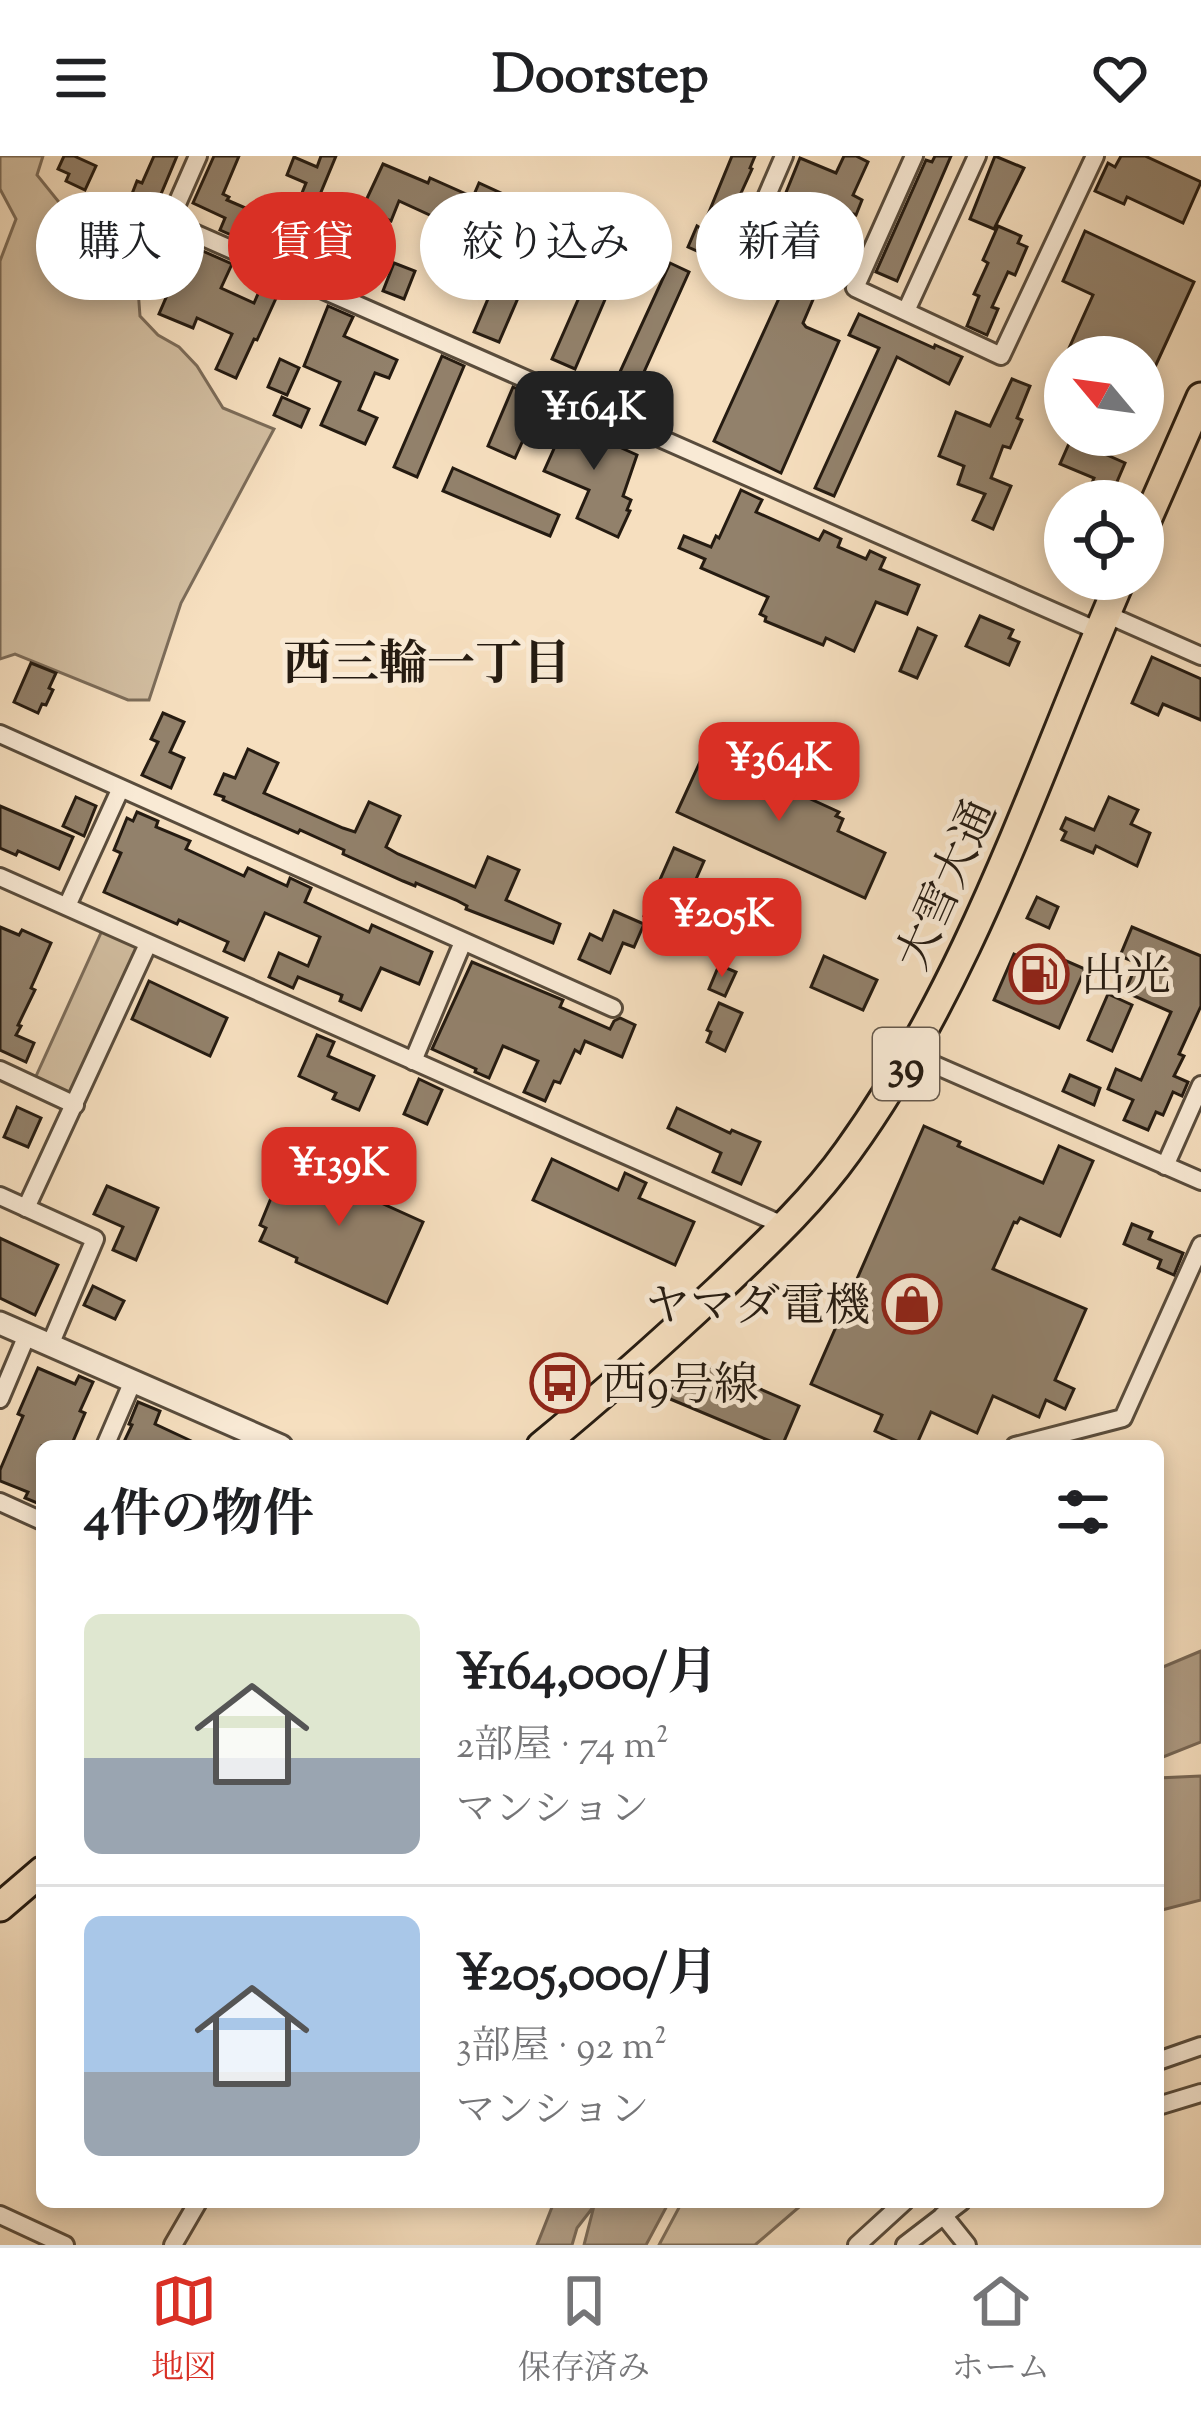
<!DOCTYPE html>
<html lang="ja">
<meta charset="utf-8">
<style>
:root{--surface:#fff;--page:#f2f2f2;--text:#202124;--muted:#757577;--line:#e0e0e0;--accent:#d93025}
body{margin:0;font-family:"Sorts Mill Goudy","Noto Serif JP",serif;background:var(--page);color:var(--text);height:100vh;display:flex;flex-direction:column;font-size:45px;white-space:nowrap}
*{box-sizing:border-box;margin:0}
p{font-size:39px;color:var(--muted)}
.icon{flex:none;width:66px;height:66px;fill:none;stroke:currentColor;stroke-width:2;stroke-linecap:round;stroke-linejoin:round}
.map{position:relative;flex:1;overflow:hidden}
.panel{position:absolute;left:36px;top:1284px;width:1128px;height:768px;display:flex;flex-direction:column;background:var(--surface);border-radius:18px;box-shadow:0 6px 18px #0003}
.panel>*{flex:none}
.banner{position:absolute;left:36px;top:36px;width:1131px;height:108px;display:flex;gap:24px}
.needle{width:78px;rotate:299deg}
.fabs{position:absolute;left:1044px;top:180px;display:grid;gap:24px}
.fabs a{display:grid;place-items:center;width:120px;height:120px;border-radius:50%;background:var(--surface);box-shadow:0 6px 18px #0003;font-size:60px}
.price{position:absolute;translate:-50% -102px;padding:0 27px;border-radius:24px;background:var(--accent);color:#fff;font-size:39px;line-height:78px;filter:drop-shadow(0 3px 6px #0008)}
.price::after{content:'';position:absolute;left:50%;top:72px;width:36px;height:27px;margin-left:-18px;background:inherit;clip-path:polygon(0 0,100% 0,50% 100%)}
.price.active{background:#222;color:#fff}
ul{padding:0;list-style:none}
li{display:flex;align-items:center;gap:36px;height:300px;padding:0 48px}
li+li{border-top:3px solid var(--line)}
li span{display:grid;place-items:center;flex:none;width:336px;height:240px;border-radius:18px;color:#555}
li>.icon{margin-inline-start:auto}
span .icon{width:144px;height:144px;fill:#fffc;stroke-width:1}
li b{font-size:51px}
h2{display:flex;justify-content:space-between;align-items:center;height:144px;padding:0 48px;font-size:51px}
.pill{padding:0 42px;border-radius:54px;background:var(--surface);box-shadow:0 6px 18px #0003;font-size:42px;line-height:108px}
.pill.active{background:var(--accent);color:#fff}
header{display:flex;justify-content:space-between;align-items:center;height:156px;padding:0 48px;background:var(--surface);font-size:54px;font-weight:800}
.menu{display:flex;justify-content:space-around;align-items:center;height:168px;border-top:3px solid var(--line);background:var(--surface);font-size:33px;color:var(--muted)}
.menu a{display:grid;justify-items:center;gap:6px}
.menu .active{color:var(--accent)}
.map>svg:first-child{display:block}
.green{fill:#d2bea1;stroke:#7c6c59;stroke-width:3}
.water{fill:#af9c84;stroke:#786856;stroke-width:3}
.building{fill:#92816b;stroke:#251b11;stroke-width:3}
.lines{fill:none;stroke-linecap:round;stroke-linejoin:round}
.minor-casing{stroke:#594c3c;stroke-width:22}
.tertiary-casing{stroke:#594c3c;stroke-width:27}
.trunk-casing{stroke:#251b11;stroke-width:33}
.minor{stroke:#f9ead5;stroke-width:16}
.tertiary{stroke:#f9ead5;stroke-width:21}
.trunk{stroke:#f6dfbf;stroke-width:27}
.labels{text-anchor:middle;stroke-width:10;stroke-linejoin:round;paint-order:stroke}
.shield{fill:#f9ead5;stroke:#65594c;stroke-width:3}
.shield-label{font-size:42px;font-weight:bold;fill:#251b11}
.street-label{font-size:45px;fill:#251b11;stroke:#f9ead5}
.poi-label{font-size:45px;fill:#251b11;stroke:#f9ead5;text-anchor:start}
.neighbourhood-label{font-size:48px;font-weight:bold;fill:#251b11;stroke:#f9ead5}
</style>
<header><svg class="icon" aria-label="menu" viewBox="0 0 24 24"><path d="M4 6h16M4 12h16M4 18h16"/></svg>Doorstep<svg class="icon" aria-label="heart" viewBox="0 0 24 24"><path d="M12 20l-8-8c-3-5 5-10 8-4 3-6 11-1 8 4z"/></svg></header>
<div class="map">
<svg width="1201" height="2089" viewBox="0 0 1201 2089">
<rect width="100%" height="100%" fill="#f6dfbf"/>
<filter id="stains"><feTurbulence type="fractalNoise" baseFrequency=".00167" numOctaves="4"/><feColorMatrix values="0 0 0 0 .2 0 0 0 0 .09 0 0 0 0 .02 0 0 0 .5 -.17"/></filter>
<radialGradient id="worn" r=".72"><stop offset=".6" stop-color="#630" stop-opacity="0"/><stop offset="1" stop-color="#630" stop-opacity=".3"/></radialGradient>
<!-- green -->
<g class="green">
<path d="M0,0H43L37,19L62,50L89,76L138,133L140,160L158,179L179,191L197,210L223,252L274,273L181,447L149,544H128L15,498L0,503V105L16,63L0,33Z"/>
<path d="M105,768L148,788L75,949L32,929Z"/>
<path d="M682,2046H805L755,2089H659Z"/>
</g>
<!-- water -->
<g class="water">
<path d="M1201,1495V1586L1158,1603V1513Z"/>
<path d="M1201,1620V1744L1158,1755V1622Z"/>
<path d="M554,2046H669L646,2089H584L594,2050L577,2072L572,2089H537Z"/>
</g>
<!-- building -->
<g class="building">
<path d="M64,0H74L96,10L85,34L66,25L69,18L58,13Z"/>
<path d="M154,0H177L148,69L114,54L120,39L130,43L137,25L142,27Z"/>
<path d="M214,0H239L223,38L229,41L227,44L248,53L236,81L220,74L225,62L193,47Z"/>
<path d="M321,0H336L314,53L324,57L319,69L354,84L339,119L321,111L328,96L285,79L306,27L287,19L294,1L317,11Z"/>
<path d="M732,0H755L750,12L752,13L721,81L724,82L715,103L688,91L697,70L702,73Z"/>
<path d="M844,0H856L868,6L853,39L862,44L856,59L846,55L844,59L822,107L834,112L823,134L818,132L803,167L806,171L839,185L781,317L714,285L780,140L753,127L769,92L760,88L770,64L774,66L800,2L836,17Z"/>
<path d="M935,0H951L897,125L876,116L926,4L932,6Z"/>
<path d="M995,0L1024,12L994,73L970,63Z"/>
<path d="M1121,0H1145L1201,26L1183,67L1127,41L1124,48L1095,35L1108,7L1115,11Z"/>
<path d="M383,8L428,27L430,22L473,41L479,27L525,48L526,44L575,63L604,76L602,80L634,95L616,135L610,132L575,213L552,203L588,121L508,84L500,105L455,83L460,73L399,45L391,65L362,53Z"/>
<path d="M998,70L1021,80L1018,87L1027,91L1015,119L1008,116L992,151L998,153L987,179L967,170L979,140L974,138L988,107L983,104Z"/>
<path d="M1085,75L1194,126L1143,237V201H1065L1093,139L1063,125Z"/>
<path d="M178,84L232,108L221,132L254,147L265,122L282,129L257,184L254,183L236,222L216,213L232,178L197,162L193,172L159,158L171,130L160,125Z"/>
<path d="M394,107L415,115L404,143L383,135Z"/>
<path d="M670,107L689,116L639,227L619,218Z"/>
<path d="M493,131L518,142L499,186L474,176Z"/>
<path d="M328,150L353,161L344,180L397,204L389,222L375,217L359,254L377,262L365,288L321,269L340,226L304,210Z"/>
<path d="M859,158L934,192L935,189L962,201L949,228L897,201L834,340L815,332L879,192L849,179Z"/>
<path d="M442,200L464,210L417,321L394,311Z"/>
<path d="M280,203L299,212L287,239L268,231Z"/>
<path d="M1012,223L1030,230L1017,262L1022,264L1010,292L1003,290L991,322L1011,330L993,373L973,364L985,338L958,328L964,310L939,300L956,256L990,270Z"/>
<path d="M513,231L541,244L515,302L488,290Z"/>
<path d="M282,241L309,253L301,271L274,259Z"/>
<path d="M570,257L599,269L595,280L637,299L623,340L631,344L627,354L630,355L618,381L577,362L589,334L544,315Z"/>
<path d="M1071,283L1125,307L1110,342L1089,334L1094,322L1060,308Z"/>
<path d="M453,312L559,359L550,380L443,335Z"/>
<path d="M741,334L762,344L756,356L819,384L824,375L841,383L838,391L866,403L870,395L885,402L880,413L919,429L907,458L876,446L854,495L826,482L823,489L765,465L766,461L760,458L768,441L701,412L705,403L679,392L684,380L711,391L716,380L719,382Z"/>
<path d="M980,460L1013,474L1009,482L1019,486L1009,509L966,490Z"/>
<path d="M918,472L936,480L917,522L900,515Z"/>
<path d="M1152,501L1201,523V564L1163,548L1158,559L1132,547Z"/>
<path d="M31,507L56,517L49,532L53,534L46,549L42,548L38,557L14,546Z"/>
<path d="M163,557L184,566L170,596L184,602L171,632L142,619L158,586L151,583Z"/>
<path d="M248,593L278,607L264,637L343,672L355,676L369,646L400,660L386,691L398,698L475,731L488,701L519,714L506,744L560,768L553,787L466,753L467,750L456,744L416,727L415,730L403,725L343,698L344,694L300,674L298,677L223,644L224,641L215,638L224,618L235,622Z"/>
<path d="M705,595L839,656L836,660L843,663L838,675L885,697L865,742L677,656Z"/>
<path d="M76,641L96,650L84,680L63,670Z"/>
<path d="M1109,641L1138,654L1131,668L1150,677L1137,710L1096,690L1093,697L1062,684L1066,676L1061,673L1066,662L1094,674Z"/>
<path d="M0,650L73,681L59,713L18,695L16,699L0,692Z"/>
<path d="M137,656L158,665L156,671L190,685L186,693L244,720L248,712L287,730L290,722L311,732L305,746L369,776L372,769L432,796L419,828L381,812L361,854L340,845L342,839L298,821L293,832L269,821L279,797L308,810L320,781L265,757L244,804L224,795L228,786L179,764L177,768L104,736L121,697L114,694L127,662L133,665Z"/>
<path d="M674,692L704,705L674,773L644,760Z"/>
<path d="M727,733L754,745L735,787L708,774Z"/>
<path d="M1037,741L1058,751L1049,772L1027,762Z"/>
<path d="M614,755L644,768L634,791L623,787L610,817L579,803L590,778L602,784Z"/>
<path d="M0,771L19,779L22,774L51,787L31,832L35,834L18,869L21,870L16,879L34,887L26,906L0,894Z"/>
<path d="M1132,771L1201,800V850L1179,898L1184,900L1174,920L1188,926L1182,940L1173,936L1163,959L1156,956L1148,974L1124,964L1133,944L1108,933L1116,913L1141,924L1171,856L1125,836L1137,807L1120,800Z"/>
<path d="M1014,798L1049,814L1055,800L1085,813L1059,872L994,844Z"/>
<path d="M824,800L877,824L863,854L811,831Z"/>
<path d="M472,806L563,844L560,851L610,873L614,865L620,862L635,869L622,901L585,885L580,897L575,894L560,927L554,925L545,945L524,936L538,905L503,890L489,922L475,916L476,913L432,893Z"/>
<path d="M719,809L736,816L725,840L709,833Z"/>
<path d="M149,825L227,862L210,900L132,863Z"/>
<path d="M1108,838L1132,849L1112,895L1088,884Z"/>
<path d="M719,847L742,857L725,895L707,886L711,876L707,874Z"/>
<path d="M317,879L334,886L328,900L374,920L359,954L333,943L336,937L299,920Z"/>
<path d="M1070,919L1100,932L1094,949L1063,935Z"/>
<path d="M419,923L442,934L427,968L404,958Z"/>
<path d="M17,951L41,962L28,991L4,981Z"/>
<path d="M677,952L730,977L732,974L760,986L741,1028L713,1016L721,997L668,972Z"/>
<path d="M924,970L960,986L958,990L1043,1027L1059,990L1093,1005L1060,1080L1020,1062L1017,1067L1014,1066L993,1113L1086,1153L1055,1224L1074,1233L1065,1253L1046,1244L1039,1261L993,1240L977,1277L931,1256L916,1290H908L875,1275L882,1259L811,1228Z"/>
<path d="M317,988L337,997L326,1022L423,1066L387,1147L296,1106L297,1102L260,1085L266,1072L260,1069L278,1025L285,1028L292,1013L303,1018Z"/>
<path d="M552,1003L618,1034L625,1017L646,1027L639,1042L694,1066L675,1109L533,1044Z"/>
<path d="M107,1030L158,1052L136,1104L113,1094L123,1071L94,1058Z"/>
<path d="M1132,1068L1152,1076L1149,1083L1183,1097L1174,1119L1158,1112L1161,1104L1124,1088Z"/>
<path d="M0,1082L58,1109L35,1159L0,1142Z"/>
<path d="M93,1130L124,1145L115,1163L84,1149Z"/>
<path d="M703,1208L799,1250L782,1290L663,1240Z"/>
<path d="M38,1212L75,1228L79,1220L93,1226L80,1255L85,1257L71,1290H42V1349L25,1342L28,1336L0,1325V1314L23,1260L18,1258Z"/>
<path d="M138,1246L160,1255L155,1268L202,1290H122L132,1269L129,1268Z"/>
</g>
<g class="lines">
<!-- minor casing -->
<g class="minor-casing">
<g id="minor">
<path d="M198,0L169,66L1098,475"/>
<path d="M914,0L855,132L1001,200L1095,0"/>
<path d="M731,123L784,0"/>
<path d="M906,155L977,0"/>
<path d="M1106,458L1201,500"/>
<path d="M0,578L613,852"/>
<path d="M0,721L785,1070"/>
<path d="M67,750L120,634"/>
<path d="M912,899L1201,1025"/>
<path d="M413,905L463,786"/>
<path d="M0,914L75,949"/>
<path d="M1165,1010L1201,929"/>
<path d="M0,1040L95,1083L50,1189"/>
<path d="M26,1052L148,788"/>
<path d="M0,1243L27,1179"/>
<path d="M105,1290L133,1225"/>
<path d="M1015,1290L1123,1262L1201,1089"/>
<path d="M0,1346L42,1365"/>
<path d="M1158,1905L1201,1890"/>
<path d="M1158,1950L1201,1937"/>
<path d="M0,2059L65,2089"/>
<path d="M943,2059L967,2089"/>
<path d="M173,2089L198,2046"/>
<path d="M857,2089L904,2046"/>
<path d="M905,2089L961,2046"/>
</g>
</g>
<!-- tertiary casing -->
<g class="tertiary-casing">
<path id="tertiary" d="M0,1167L281,1290"/>
</g>
<!-- trunk casing -->
<g class="trunk-casing">
<g id="trunk">
<path d="M1143,373L1201,241"/>
<path d="M541,1290C602,1240 660,1188 718,1134C764,1090 811,1047 848,995C972,823 1037,616 1121,423"/>
<path d="M0,1751L42,1715"/>
</g>
</g>
<!-- minor -->
<use href="#minor" class="minor"/>
<!-- tertiary -->
<use href="#tertiary" class="tertiary"/>
<!-- trunk -->
<use href="#trunk" class="trunk"/>
</g>
<!-- icons -->
<defs>
<g id="fuel-ring" transform="scale(3)"><circle r="9.5" fill="#f9ead5" stroke="#8f2418" stroke-width="1.5"/><path d="M-5.5-6h7V0h2V4h1.3V-2.5L3-4.5l.8-.8L6-3V5H2.5V1h-1V6h-7ZM-4.2-4.7v3.2H.2V-4.7Z" fill="#8f2418"/></g>
<g id="shop-ring" transform="scale(3)"><circle r="9.5" fill="#f9ead5" stroke="#8f2418" stroke-width="1.5"/><path d="M-5-2.5h2.3a2.7 3.5 0 0 1 5.4 0H5L5.5 6h-11ZM-1.5-2.5h3a1.5 2.3 0 0 0-3 0Z" fill="#8f2418"/></g>
<g id="bus-ring" transform="scale(3)"><circle r="9.5" fill="#f9ead5" stroke="#8f2418" stroke-width="1.5"/><path d="M-5-6H5V4H4V6H2V4H-2V6H-4V4H-5ZM-3.5-4V0h7V-4ZM-3.5 1.2v1.5H-2V1.2ZM2 1.2v1.5H3.5V1.2Z" fill="#8f2418"/></g>
</defs>
<g fill-rule="evenodd">
<use href="#fuel-ring" x="1039" y="818"/>
<use href="#shop-ring" x="912" y="1148"/>
<use href="#bus-ring" x="560" y="1227"/>
</g>
<g class="labels">
<!-- shield labels -->
<rect class="shield" x="873" y="872" width="66" height="72" rx="9"/>
<g class="shield-label">
<text x="906" y="923">39</text>
</g>
<!-- street labels -->
<g class="street-label">
<text transform="translate(945 728) rotate(-66)" y="16">大雪大通</text>
</g>
<!-- poi labels -->
<g class="poi-label">
<text x="1081" y="834">出光</text>
<text x="870" y="1164" text-anchor="end">ヤマダ電機</text>
<text x="602" y="1243">西9号線</text>
</g>
<!-- neighbourhood labels -->
<g class="neighbourhood-label">
<text x="427" y="523">西三輪一丁目</text>
</g>
</g>
<rect width="100%" height="100%" filter="url(#stains)"/>
<rect width="100%" height="100%" fill="url(#worn)"/>
</svg>
<div class="fabs">
<a><svg class="needle" viewBox="-14 -14 28 28"><path d="M0-13l5 13h-10z" fill="#e53935"/><path d="M0 13l5-13h-10z" fill="#757577"/></svg></a>
<a><svg class="icon" aria-label="locate" viewBox="0 0 24 24"><circle cx="12" cy="12" r="6"/><path d="M12 2v4M12 18v4M2 12h4M18 12h4"/></svg></a>
</div>
<b class="price active" style="left:594px;top:317px">¥164K</b>
<b class="price" style="left:779px;top:668px">¥364K</b>
<b class="price" style="left:722px;top:824px">¥205K</b>
<b class="price" style="left:339px;top:1073px">¥139K</b>
<div class="banner">
<a class="pill">購入</a>
<a class="pill active">賃貸</a>
<a class="pill">絞り込み</a>
<a class="pill">新着</a>
</div>
<section class="panel">
<h2>4件の物件<svg class="icon" aria-label="filters" viewBox="0 0 24 24"><path d="M4 7h16M4 17h16"/><circle cx="9" cy="7" r="2"/><circle cx="15" cy="17" r="2"/></svg></h2>
<ul>
<li><span style="background:linear-gradient(#dfe7d0 60%,#9aa5b1 0)"><svg class="icon" aria-label="home" viewBox="0 0 24 24"><path d="M3 11l9-7 9 7M6 9v11h12V9"/></svg></span><div><b>¥164,000/月</b><p>2部屋 · 74 m²</p><p>マンション</p></div></li>
<li><span style="background:linear-gradient(#a9c7e8 65%,#9aa5b1 0)"><svg class="icon" aria-label="home" viewBox="0 0 24 24"><path d="M3 11l9-7 9 7M6 9v11h12V9"/></svg></span><div><b>¥205,000/月</b><p>3部屋 · 92 m²</p><p>マンション</p></div></li>
</ul>
</section>
</div>
<nav class="menu">
<a class="active"><svg class="icon" aria-label="map" viewBox="0 0 24 24"><path d="M3 6l6-2 6 2 6-2v14l-6 2-6-2-6 2zM9 4v14M15 6v14"/></svg>地図</a>
<a><svg class="icon" aria-label="saved" viewBox="0 0 24 24"><path d="M7 4h10v16l-5-4-5 4z"/></svg>保存済み</a>
<a><svg class="icon" aria-label="home" viewBox="0 0 24 24"><path d="M3 11l9-7 9 7M6 9v11h12V9"/></svg>ホーム</a>
</nav>
